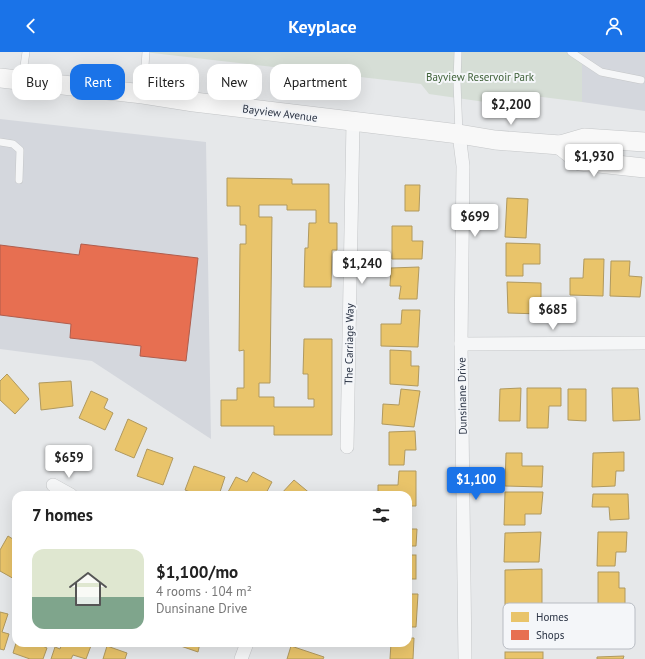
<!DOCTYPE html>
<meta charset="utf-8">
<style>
:root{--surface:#fff;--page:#f6f6f6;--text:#222;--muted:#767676;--accent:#1a73e8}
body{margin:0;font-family:"PT Sans",sans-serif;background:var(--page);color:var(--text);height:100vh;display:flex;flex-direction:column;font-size:15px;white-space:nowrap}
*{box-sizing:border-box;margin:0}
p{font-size:13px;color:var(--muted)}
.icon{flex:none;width:22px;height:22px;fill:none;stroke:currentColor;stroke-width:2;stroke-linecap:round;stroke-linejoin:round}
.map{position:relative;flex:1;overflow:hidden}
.side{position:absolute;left:12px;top:439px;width:400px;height:156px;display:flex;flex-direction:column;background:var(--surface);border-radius:12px;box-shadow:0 4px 16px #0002}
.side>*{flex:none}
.guide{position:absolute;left:12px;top:12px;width:400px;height:36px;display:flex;gap:8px}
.price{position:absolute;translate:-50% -34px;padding:0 9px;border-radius:4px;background:#fff;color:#222;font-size:13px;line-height:26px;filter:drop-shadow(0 1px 2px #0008)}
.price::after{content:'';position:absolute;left:50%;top:24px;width:12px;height:9px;margin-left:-6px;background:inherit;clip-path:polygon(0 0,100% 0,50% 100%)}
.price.active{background:var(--accent);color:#fff}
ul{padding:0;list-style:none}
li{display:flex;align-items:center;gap:12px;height:100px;padding:0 20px}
li span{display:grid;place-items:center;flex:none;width:112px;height:80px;border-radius:12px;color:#555}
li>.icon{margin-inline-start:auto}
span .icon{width:48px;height:48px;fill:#fffc;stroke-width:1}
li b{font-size:17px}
h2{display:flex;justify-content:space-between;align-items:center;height:48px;padding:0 20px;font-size:17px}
.pill{padding:0 14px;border-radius:12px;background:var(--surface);box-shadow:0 4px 16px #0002;font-size:14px;line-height:36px}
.pill.active{background:var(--accent);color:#fff}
header{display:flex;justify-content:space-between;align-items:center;height:52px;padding:0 20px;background:var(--accent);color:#fff;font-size:18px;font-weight:700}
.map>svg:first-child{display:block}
.built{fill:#d4d7dd}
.green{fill:#d6ded6}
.homes{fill:#e9c46a;stroke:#b0995f}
.shops{fill:#e76f51;stroke:#af5d4d}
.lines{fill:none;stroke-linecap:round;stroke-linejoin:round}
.service-casing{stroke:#c4c6c8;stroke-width:8}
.minor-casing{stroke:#c4c6c8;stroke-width:14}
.secondary-casing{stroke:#c4c6c8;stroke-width:20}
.service{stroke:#f5f6f7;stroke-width:7}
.minor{stroke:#f5f6f7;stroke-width:13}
.secondary{stroke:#f8f8f8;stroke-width:19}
.labels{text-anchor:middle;stroke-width:4;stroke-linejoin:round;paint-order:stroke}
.park-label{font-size:11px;fill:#3f6138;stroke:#f4f6f9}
.street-label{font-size:11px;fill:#2b3445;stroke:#f4f6f9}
.key{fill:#f4f6f9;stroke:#b8bcc3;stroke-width:1}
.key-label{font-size:11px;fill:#2b3445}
</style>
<header><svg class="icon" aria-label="back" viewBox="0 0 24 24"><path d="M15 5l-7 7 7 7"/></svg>Keyplace<svg class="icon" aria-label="person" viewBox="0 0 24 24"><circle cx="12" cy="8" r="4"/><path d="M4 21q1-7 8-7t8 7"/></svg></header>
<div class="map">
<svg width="645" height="607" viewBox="0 0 645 607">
<rect width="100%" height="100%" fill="#e6e8ea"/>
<!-- built -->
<g class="built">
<path d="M582,0H645V59L582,50Z"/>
<path d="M0,67L206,90L211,387L92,309L0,297Z"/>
</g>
<!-- green -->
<path class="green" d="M144,0H582V50L501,40L499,52L429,42L421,32Z"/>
<!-- homes -->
<g class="homes">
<path d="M227,126L292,127V132H329V171H337V198H332L331,235H304L305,196H308L309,171H316V158H287V153H259V165H272L270,331H259V345H274V355H314V347H308V322H303L304,287H332V383H274V374H221V348H237V336H244V298L239,299L240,192H246V173H240V154H227Z"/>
<path d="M405,133H420L419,159H405Z"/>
<path d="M507,146L528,147L526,186L505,185Z"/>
<path d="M392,174H412V189H423L422,207H392Z"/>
<path d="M506,191L540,192V212H523V224H506Z"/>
<path d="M584,207H604L603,244L570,243V226H583Z"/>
<path d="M611,209H630L629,224L642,225L640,245L610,244Z"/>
<path d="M419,215L417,247H399L401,234H390L391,216Z"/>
<path d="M507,230L541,231V262L508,261Z"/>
<path d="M402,258H420L418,295L381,294V272H401Z"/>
<path d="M390,298L411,299V314H419L418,334L390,332Z"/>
<path d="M7,322L29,347L15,362L0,348V329Z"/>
<path d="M71,329L73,354L41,358L39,331Z"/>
<path d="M521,336L520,369H499L500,337Z"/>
<path d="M527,336H561V354H549L548,376H527Z"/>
<path d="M612,336H638L640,368L613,369Z"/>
<path d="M401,337L420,339L414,375L382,372L383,352L399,353Z"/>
<path d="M568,337H586V369L568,368Z"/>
<path d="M91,339L108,347L104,356L113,361L105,378L79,366Z"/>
<path d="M128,367L147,376L134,406L115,398Z"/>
<path d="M415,379L416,398H405L404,413H389V380Z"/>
<path d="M147,397L173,406L163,433L137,424Z"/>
<path d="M624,400V419H616L615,434L592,435L593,401Z"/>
<path d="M506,401H522V414H543L542,435L505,434Z"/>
<path d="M194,414L225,425L219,443H198L185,438Z"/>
<path d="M399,419H416V454H408V443H378V433H398Z"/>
<path d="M253,420L272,430L265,443H235L228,440L236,425L247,430Z"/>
<path d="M294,428L312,443H280Z"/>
<path d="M505,440H543L541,462H525V473H504Z"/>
<path d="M593,442H628L629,467L610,468L609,455H592Z"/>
<path d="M408,461H409V477H417L416,494H408Z"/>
<path d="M541,480L539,510H504L505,481Z"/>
<path d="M598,480H627L626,500H616L615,514H597Z"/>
<path d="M8,484L16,489V528L0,519V498Z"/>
<rect x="408" y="503" width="8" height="24"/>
<path d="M542,517V553L505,554V518Z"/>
<path d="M598,520H619V536H625V553L598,552Z"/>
<path d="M408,542H418L416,575H408Z"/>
<path d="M0,560L8,562L2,580L9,582L4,598L0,597Z"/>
<path d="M408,586H414L413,607H390L391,591H408Z"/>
<path d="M16,591H36L47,596L43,607H30L13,601Z"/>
<path d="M62,591H92L86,607L73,603L71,607H51L55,595L60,597Z"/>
<path d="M172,591H200L198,600Z"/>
<path d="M107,594L127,601L125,607H103Z"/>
<path d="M291,594L324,605L323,607H287Z"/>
<rect x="505" y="600" width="38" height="7"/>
<path d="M624,604L623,607H597V605Z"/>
</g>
<!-- shops -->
<path class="shops" d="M81,192L198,206L186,309L140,304L141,294L70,286L71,272L0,263V193L79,203Z"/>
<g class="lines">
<!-- service casing -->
<g class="service-casing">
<g id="service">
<path d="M458,0L457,30L459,82"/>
<path d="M571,0L601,20L641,28"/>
<path d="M22,28L26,0"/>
<path d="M143,42L146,0"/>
<path d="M0,90L13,92L20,98L19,128"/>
</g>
</g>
<!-- minor casing -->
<g class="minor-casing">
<g id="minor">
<path d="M459,82L463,114L461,292L465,607"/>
<path d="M461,292L645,291"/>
<path d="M347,395L353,70"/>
<path d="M53,433L71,443"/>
<path d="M241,607L247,591"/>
</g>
</g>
<!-- secondary casing -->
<g class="secondary-casing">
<g id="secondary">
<path d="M0,26L143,42L194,50L459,82L495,88L560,93L584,86L645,90"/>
<path d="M560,93L580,109L645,116"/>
</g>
</g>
<!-- service -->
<use href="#service" class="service"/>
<!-- minor -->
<use href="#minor" class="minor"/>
<!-- secondary -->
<use href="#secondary" class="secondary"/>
</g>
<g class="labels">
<!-- park labels -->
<g class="park-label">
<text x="480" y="29">Bayview Reservoir Park</text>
</g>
<!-- street labels -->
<g class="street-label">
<text transform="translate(280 61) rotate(7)" y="4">Bayview Avenue</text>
<text transform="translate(349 292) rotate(-89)" y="4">The Carriage Way</text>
<text transform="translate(462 344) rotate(-91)" y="4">Dunsinane Drive</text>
</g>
</g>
<!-- legend -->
<rect x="503" y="551" width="132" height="46" rx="6" class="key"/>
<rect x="511" y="560" width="18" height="10" fill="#e9c46a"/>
<rect x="511" y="578" width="18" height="10" fill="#e76f51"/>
<g class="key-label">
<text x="536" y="569">Homes</text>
<text x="536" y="587">Shops</text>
</g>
</svg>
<b class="price" style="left:511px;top:74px">$2,200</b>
<b class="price" style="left:594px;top:126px">$1,930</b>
<b class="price" style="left:475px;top:186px">$699</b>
<b class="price" style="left:362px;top:233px">$1,240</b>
<b class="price" style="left:553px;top:279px">$685</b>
<b class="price" style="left:69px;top:427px">$659</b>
<b class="price active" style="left:476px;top:449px">$1,100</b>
<div class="guide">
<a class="pill">Buy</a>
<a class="pill active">Rent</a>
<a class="pill">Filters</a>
<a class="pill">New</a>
<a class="pill">Apartment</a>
</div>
<section class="side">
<h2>7 homes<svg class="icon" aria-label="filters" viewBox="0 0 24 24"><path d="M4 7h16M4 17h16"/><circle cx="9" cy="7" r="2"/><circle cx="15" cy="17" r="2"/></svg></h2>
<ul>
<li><span style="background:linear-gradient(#dfe7d0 60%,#7fa58c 0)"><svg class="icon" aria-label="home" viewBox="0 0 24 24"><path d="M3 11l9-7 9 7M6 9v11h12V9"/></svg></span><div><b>$1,100/mo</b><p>4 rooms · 104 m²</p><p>Dunsinane Drive</p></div></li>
</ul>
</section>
</div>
